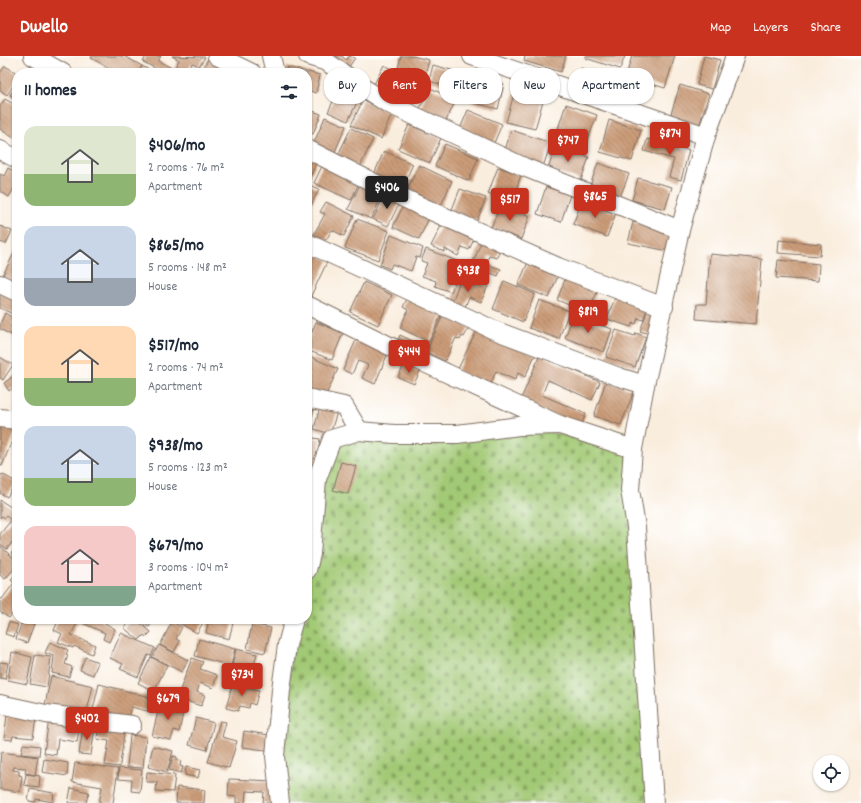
<!DOCTYPE html>
<meta charset="utf-8">
<style>
:root{--surface:#fff;--page:#f2f2f3;--text:#1f2937;--muted:#747a83;--accent:#c8321e}
body{margin:0;font-family:Dekko,sans-serif;background:var(--page);color:var(--text);height:100vh;display:flex;flex-direction:column;font-size:15px;white-space:nowrap}
*{box-sizing:border-box;margin:0}
p{font-size:13px;color:var(--muted)}
.icon{flex:none;width:22px;height:22px;fill:none;stroke:currentColor;stroke-width:2;stroke-linecap:round;stroke-linejoin:round}
.map{position:relative;flex:1;overflow:hidden}
.drawer{position:absolute;left:12px;top:12px;width:300px;height:556px;display:flex;flex-direction:column;background:var(--surface);border-radius:16px;box-shadow:0 1px 3px #0004}
.drawer>*{flex:none}
.banner{position:absolute;left:324px;top:12px;width:380px;height:36px;display:flex;gap:8px}
.controls{position:absolute;left:813px;top:699px;display:grid;gap:8px}
.controls a{display:grid;place-items:center;width:36px;height:36px;border-radius:50%;background:var(--surface);box-shadow:0 1px 3px #0004;font-size:20px}
.price{position:absolute;translate:-50% -34px;padding:0 9px;border-radius:4px;background:var(--accent);color:#fff;font-size:13px;line-height:26px;filter:drop-shadow(0 1px 2px #0008)}
.price::after{content:'';position:absolute;left:50%;top:24px;width:12px;height:9px;margin-left:-6px;background:inherit;clip-path:polygon(0 0,100% 0,50% 100%)}
.price.current{background:#222;color:#fff}
ul{padding:0;list-style:none}
li{display:flex;align-items:center;gap:12px;height:100px;padding:0 12px}
li span{display:grid;place-items:center;flex:none;width:112px;height:80px;border-radius:12px;color:#555}
li>.icon{margin-inline-start:auto}
span .icon{width:48px;height:48px;fill:#fffc;stroke-width:1}
li b{font-size:17px}
h2{display:flex;justify-content:space-between;align-items:center;height:48px;padding:0 12px;font-size:17px}
.chip{padding:0 14px;border-radius:16px;background:var(--surface);box-shadow:0 1px 3px #0004;font-size:14px;line-height:36px}
.chip.current{background:var(--accent);color:#fff}
header{display:flex;align-items:center;gap:24px;box-sizing:border-box;height:56px;padding:0 20px;background:var(--accent);color:#fff}
header strong{font-size:19px}
nav{display:flex;gap:22px;margin-inline-start:auto;font-size:14px}
.map>svg:first-child{display:block}
.cemetery{fill:url(#cemetery-stones);stroke:#6e7a4a}
.building{fill:url(#building-back-hatch)}
.lines{fill:none;stroke-linecap:round;stroke-linejoin:round}
.street-casing{stroke:#7e6e61;stroke-width:20}
.street{stroke:#fff;stroke-width:18}
</style>
<header>
<strong>Dwello</strong>
<nav><a>Map</a><a>Layers</a><a>Share</a></nav>
</header>
<div class="map">
<svg width="861" height="747" viewBox="0 0 861 747">
<defs>
<pattern id="cemetery-stones" width="16" height="16" patternUnits="userSpaceOnUse"><rect width="16" height="16" fill="#a2c975"/><path d="M2 7V4a2 2 0 0 1 4 0v3zM10 15v-3a2 2 0 0 1 4 0v3z" fill="#85a35f"/></pattern>
<pattern id="building-back-hatch" width="6" height="6" patternUnits="userSpaceOnUse"><rect width="6" height="6" fill="#cb9c78"/><path d="M-1 5l2 2M0 0l6 6M5-1l2 2" fill="none" stroke="#a67f62"/></pattern>
</defs>
<rect width="100%" height="100%" fill="#fff"/>
<filter id="ink" filterUnits="userSpaceOnUse"><feTurbulence type="fractalNoise" baseFrequency=".025" numOctaves="2"/><feDisplacementMap in="SourceGraphic" scale="8" xChannelSelector="R" yChannelSelector="G"/><feConvolveMatrix kernelMatrix="1 2 1 2 8 2 1 2 1" color-interpolation-filters="sRGB"/></filter>
<filter id="wash" filterUnits="userSpaceOnUse"><feTurbulence type="fractalNoise" baseFrequency=".012" numOctaves="4" result="noise"/><feDisplacementMap in="SourceGraphic" scale="16" xChannelSelector="R" yChannelSelector="G"/><feGaussianBlur stdDeviation="0.9" result="paint"/><feColorMatrix in="noise" values="0 0 0 0 0 0 0 0 0 0 0 0 0 0 0 0 0 1.4 0 .05"/><feComposite in="paint" operator="in"/></filter>
<g filter="url(#wash)">
<rect width="100%" height="100%" fill="#f9eddd"/>
<!-- cemetery -->
<path class="cemetery" d="M519,370L633,393L654,747H280L294,563H307V514L332,383Z"/>
<g id="blocks">
<!-- building -->
<g class="building">
<path d="M92,0H124L142,10L138,17H109L111,13L91,2Z"/>
<path d="M146,0H161L158,5L174,13L179,4L172,0L205,1L199,10L192,7L187,16L184,15L183,17H165L143,6Z"/>
<path d="M334,0H342L346,4L349,0L355,2L346,15Z"/>
<path d="M401,0H412L429,4L425,19L398,12Z"/>
<path d="M525,0H566L561,16L524,5Z"/>
<path d="M586,0H625L620,13L585,2Z"/>
<path d="M632,0H675L665,32L626,20Z"/>
<path d="M704,0L720,4L712,33L697,29Z"/>
<path d="M208,3L232,16L231,17H207L208,15L203,13Z"/>
<path d="M384,9L415,23L403,47L372,32Z"/>
<path d="M433,9L466,18L462,34L429,25Z"/>
<path d="M5,10L17,17V24L7,39L0,34V17Z"/>
<path d="M142,10L155,17H138Z"/>
<path d="M287,11L320,19L316,37L307,34V17H286Z"/>
<path d="M581,12L625,27L620,42L576,27Z"/>
<path d="M478,22L504,28L498,53L471,46Z"/>
<path d="M17,28V44L10,39Z"/>
<path d="M341,29L361,38L348,65L328,56Z"/>
<path d="M680,29L709,38L699,70L670,61Z"/>
<path d="M430,32L456,44L445,67L419,54Z"/>
<path d="M514,38L543,45L535,73L506,66Z"/>
<path d="M5,43L17,50V84L0,73V50Z"/>
<path d="M363,44L392,58L381,83L351,69Z"/>
<path d="M566,48L597,59L585,92L555,82Z"/>
<path d="M307,53L321,58L313,78L307,76Z"/>
<path d="M468,54L502,68L494,87L460,73Z"/>
<path d="M325,61L346,70L334,98L313,89Z"/>
<path d="M609,64L641,74L632,105L600,96Z"/>
<path d="M409,69L441,82L430,107L398,93Z"/>
<path d="M351,72L373,83L360,111L337,101Z"/>
<path d="M511,74L551,87L543,111L504,98Z"/>
<path d="M647,83L689,94L681,124L669,121L674,103L644,95Z"/>
<path d="M445,88L478,102L469,125L435,110Z"/>
<path d="M556,90L589,101L581,124L548,113Z"/>
<path d="M307,95L319,101L309,123L307,122Z"/>
<path d="M384,95L413,108L401,135L372,123Z"/>
<path d="M324,106L359,127L351,144L314,127Z"/>
<path d="M598,107L629,118L620,141L590,130Z"/>
<path d="M419,109L452,125L438,156L404,140Z"/>
<path d="M498,111L521,119L512,146L488,138Z"/>
<path d="M8,112L17,117V127L9,141L0,135V118L4,120Z"/>
<path d="M638,122L672,131L665,153L632,144Z"/>
<path d="M362,125L384,136L371,163L348,153Z"/>
<path d="M307,128L319,133L311,149L307,147Z"/>
<path d="M546,131L570,139L561,166L537,158Z"/>
<path d="M460,133L486,142L477,165L451,156Z"/>
<path d="M386,137L401,144L388,170L373,163Z"/>
<path d="M582,145L616,157L607,181L573,168Z"/>
<path d="M326,146L354,160L344,180L332,174L326,184L314,178L325,158L320,156Z"/>
<path d="M405,146L431,158L419,183L393,171Z"/>
<path d="M500,149L530,160L521,183L491,172Z"/>
<path d="M357,163L389,175L378,204L345,192Z"/>
<path d="M443,166L475,181L469,194L462,191L458,200L445,193L444,196L431,190Z"/>
<path d="M633,166L673,175L669,195L628,187Z"/>
<path d="M0,170L12,175L6,188L0,186Z"/>
<path d="M391,179L423,192L420,202L416,201L411,215L392,208L390,213L380,209Z"/>
<path d="M779,184L821,188L820,200L778,197Z"/>
<path d="M481,186L500,193L497,202L489,200L486,208L501,213L498,220L472,210Z"/>
<path d="M17,191V229L2,221Z"/>
<path d="M426,193L462,207L451,236L435,230L436,225L422,220L427,207L421,205Z"/>
<path d="M307,194L328,204L310,242L307,240Z"/>
<path d="M710,198L762,203L756,268L696,263L697,248H706Z"/>
<path d="M529,204L559,217L549,242L518,229Z"/>
<path d="M778,204L819,208L818,225L776,222Z"/>
<path d="M462,220L488,230L481,246L469,241L463,256L450,251Z"/>
<path d="M566,221L598,234L588,257L557,244Z"/>
<path d="M504,225L535,238L523,266L493,253Z"/>
<path d="M364,226L392,239L378,269L350,256Z"/>
<path d="M0,232L17,240V254L15,259L0,252Z"/>
<path d="M409,239L443,255L429,286L400,272L408,254L403,251Z"/>
<path d="M616,239L648,250L643,264L638,262L636,268L633,267L631,271L607,263Z"/>
<path d="M539,244L569,255L559,283L529,272Z"/>
<path d="M649,251L661,255L653,279L640,275Z"/>
<path d="M5,257L15,263L12,268L17,270V282L0,273V268Z"/>
<path d="M443,259L469,271L464,281L462,280L460,284L456,282L445,305L426,296Z"/>
<path d="M573,259L612,273L604,296L565,282Z"/>
<path d="M316,266L343,277L332,304L307,294V288Z"/>
<path d="M478,272L535,299L525,321L518,317L515,324L496,315L490,330L457,315Z"/>
<path d="M616,274L635,280L636,277L646,281L635,311L606,301Z"/>
<path d="M400,279L421,289L417,297L397,287Z"/>
<path d="M356,284L388,297L375,328L362,322L368,309L358,305L352,318L343,314Z"/>
<path d="M540,299L600,326L592,344L548,324L542,339L586,358L580,372L520,345Z"/>
<path d="M0,301L13,309L3,324L0,322Z"/>
<path d="M311,301L338,313L325,341L307,333V310Z"/>
<path d="M404,309L420,315L414,328L398,321Z"/>
<path d="M15,319L17,322V329L9,335L4,327Z"/>
<path d="M606,325L634,335L621,369L594,360Z"/>
<path d="M307,348L315,350L307,376Z"/>
<path d="M320,351L337,356L330,378L314,373Z"/>
<path d="M0,364L17,372L2,410L0,409Z"/>
<path d="M307,381L320,383L316,414L307,412Z"/>
<path d="M341,406L356,410L348,438L333,434Z"/>
<path d="M2,418L16,426L7,441L0,437V421Z"/>
<path d="M0,444L17,455L11,464L6,460L5,462L2,460L0,462Z"/>
<path d="M17,457V480L7,493L0,488V478Z"/>
<path d="M17,489V502L11,497Z"/>
<path d="M0,490L17,505V515L14,513L5,523L0,519Z"/>
<path d="M16,517L17,552L9,562L0,556V542L2,543L14,527L11,524Z"/>
<path d="M23,563H32L31,567L34,568L27,587L16,583Z"/>
<path d="M59,563H98L115,573L109,586L103,583L105,577L78,565L71,579L95,589L92,598L74,590L73,592L58,586L62,578L54,574Z"/>
<path d="M132,563H136L151,576L146,581L144,579L139,584L124,572Z"/>
<path d="M140,563H155L149,571L139,564Z"/>
<path d="M172,563H200L204,565L197,577Z"/>
<path d="M209,563H234L229,583L206,577Z"/>
<path d="M9,566L18,569L14,581L5,578Z"/>
<path d="M172,566L182,571L176,583L180,585L174,596L160,589Z"/>
<path d="M252,568L271,572L265,597L247,593Z"/>
<path d="M121,577L155,592L151,600L148,599L138,621L120,613L123,608L110,602Z"/>
<path d="M199,583L235,593L231,610L195,600Z"/>
<path d="M50,586L68,594L66,598L68,599L65,608L72,611L69,621L52,617L54,600L45,597Z"/>
<path d="M159,589L188,604L182,616L152,601Z"/>
<path d="M236,593L257,598L253,613L245,611L243,621L240,620L239,625L229,622Z"/>
<path d="M12,596L32,601L27,628L8,624Z"/>
<path d="M35,599L51,601L47,631L30,628Z"/>
<path d="M85,601L98,606L93,619L80,614Z"/>
<path d="M151,601L167,609L154,635L138,627Z"/>
<path d="M192,602L203,606L200,613L217,619L213,632L200,627L197,636L205,639L201,650L177,642Z"/>
<path d="M0,606L8,607L5,623L0,622Z"/>
<path d="M51,620L93,630L86,659L45,649Z"/>
<path d="M233,627L259,634L255,649L250,647L249,652L240,650L238,655L226,652Z"/>
<path d="M99,628L154,642L151,656L131,651L127,666L92,658Z"/>
<path d="M160,647L184,653L179,676L174,674L171,684L152,680Z"/>
<path d="M7,659L36,663L33,682L13,680L12,684L4,683Z"/>
<path d="M196,662L214,667L207,694L189,689Z"/>
<path d="M49,663L80,667L77,686L58,683L56,699L44,697Z"/>
<path d="M220,665L226,666L222,681L237,685L229,712L208,706Z"/>
<path d="M83,671L95,672L91,699L79,698Z"/>
<path d="M98,674L124,677L120,709L118,711L105,709L109,685L97,683Z"/>
<path d="M244,675L275,680L273,695L242,691Z"/>
<path d="M130,679L146,681L143,712L127,711Z"/>
<path d="M23,688L40,690L39,700L21,698Z"/>
<path d="M153,690L173,695L167,716L148,711Z"/>
<path d="M1,696L38,701L35,719L25,717L26,712L14,711L13,714L19,715V719L22,720L20,736L0,733V706Z"/>
<path d="M173,700L177,701V704L181,705L180,710L183,711L181,717L169,714Z"/>
<path d="M44,703L68,707L67,720L42,716Z"/>
<path d="M75,707L118,713L113,747H99L102,731L72,726Z"/>
<path d="M186,711L200,714L198,722L185,719Z"/>
<path d="M119,712L142,714L140,736L131,735L132,724L118,723Z"/>
<path d="M147,716L175,719L173,736L156,735L157,726H146Z"/>
<path d="M26,718L40,720L39,731L24,729Z"/>
<path d="M229,723L274,725L273,747H263L264,736L246,735L245,747H236V741L228,740Z"/>
<path d="M177,731L205,734L204,747H176Z"/>
<path d="M71,732L89,736L86,747H68Z"/>
<path d="M30,733L54,737L53,746L36,743V746L28,745Z"/>
</g>
</g>
</g>
<g filter="url(#ink)">
<use href="#blocks" fill-opacity="0" stroke="#7e6e61" stroke-width="1"/>
<g class="lines">
<!-- street casing -->
<g class="street-casing">
<g id="street">
<path d="M33,0L63,17"/>
<path d="M217,0L252,17"/>
<path d="M271,0L275,17"/>
<path d="M308,0L327,6L362,31L387,47L524,111L680,174"/>
<path d="M472,0L706,80"/>
<path d="M307,93L418,149L558,211L664,251"/>
<path d="M0,94L17,103"/>
<path d="M307,187L494,274L619,321L645,329"/>
<path d="M0,228L17,236"/>
<path d="M307,249L418,304L560,369L633,393"/>
<path d="M307,342L344,350L359,375"/>
<path d="M0,362L17,364"/>
<path d="M307,514L311,498L317,423L332,383L359,375L394,378H457L519,370L560,369"/>
<path d="M0,648L46,658L132,669"/>
<path d="M280,747L275,700L281,634L287,589L294,563"/>
<path d="M654,747L636,471L630,434L633,393L645,329L680,174L706,80L735,0"/>
</g>
</g>
<!-- street -->
<use href="#street" class="street"/>
</g>
</g>
</svg>
<div class="controls">
<a><svg class="icon" aria-label="locate" viewBox="0 0 24 24"><circle cx="12" cy="12" r="6"/><path d="M12 2v4M12 18v4M2 12h4M18 12h4"/></svg></a>
</div>
<b class="price" style="left:670px;top:100px">$874</b>
<b class="price" style="left:568px;top:107px">$747</b>
<b class="price current" style="left:387px;top:154px">$406</b>
<b class="price" style="left:595px;top:163px">$865</b>
<b class="price" style="left:510px;top:166px">$517</b>
<b class="price" style="left:468px;top:237px">$938</b>
<b class="price" style="left:588px;top:278px">$819</b>
<b class="price" style="left:409px;top:318px">$444</b>
<b class="price" style="left:242px;top:641px">$734</b>
<b class="price" style="left:168px;top:665px">$679</b>
<b class="price" style="left:87px;top:685px">$402</b>
<div class="banner">
<a class="chip">Buy</a>
<a class="chip current">Rent</a>
<a class="chip">Filters</a>
<a class="chip">New</a>
<a class="chip">Apartment</a>
</div>
<section class="drawer">
<h2>11 homes<svg class="icon" aria-label="filters" viewBox="0 0 24 24"><path d="M4 7h16M4 17h16"/><circle cx="9" cy="7" r="2"/><circle cx="15" cy="17" r="2"/></svg></h2>
<ul>
<li><span style="background:linear-gradient(#dfe7d0 60%,#8fb573 0)"><svg class="icon" aria-label="home" viewBox="0 0 24 24"><path d="M3 11l9-7 9 7M6 9v11h12V9"/></svg></span><div><b>$406/mo</b><p>2 rooms · 76 m²</p><p>Apartment</p></div></li>
<li><span style="background:linear-gradient(#c9d6e8 65%,#9aa5b1 0)"><svg class="icon" aria-label="home" viewBox="0 0 24 24"><path d="M3 11l9-7 9 7M6 9v11h12V9"/></svg></span><div><b>$865/mo</b><p>5 rooms · 148 m²</p><p>House</p></div></li>
<li><span style="background:linear-gradient(#ffd9b3 65%,#8fb573 0)"><svg class="icon" aria-label="home" viewBox="0 0 24 24"><path d="M3 11l9-7 9 7M6 9v11h12V9"/></svg></span><div><b>$517/mo</b><p>2 rooms · 74 m²</p><p>Apartment</p></div></li>
<li><span style="background:linear-gradient(#c9d6e8 65%,#8fb573 0)"><svg class="icon" aria-label="home" viewBox="0 0 24 24"><path d="M3 11l9-7 9 7M6 9v11h12V9"/></svg></span><div><b>$938/mo</b><p>5 rooms · 123 m²</p><p>House</p></div></li>
<li><span style="background:linear-gradient(#f6c9c9 75%,#7fa58c 0)"><svg class="icon" aria-label="home" viewBox="0 0 24 24"><path d="M3 11l9-7 9 7M6 9v11h12V9"/></svg></span><div><b>$679/mo</b><p>3 rooms · 104 m²</p><p>Apartment</p></div></li>
</ul>
</section>
</div>
